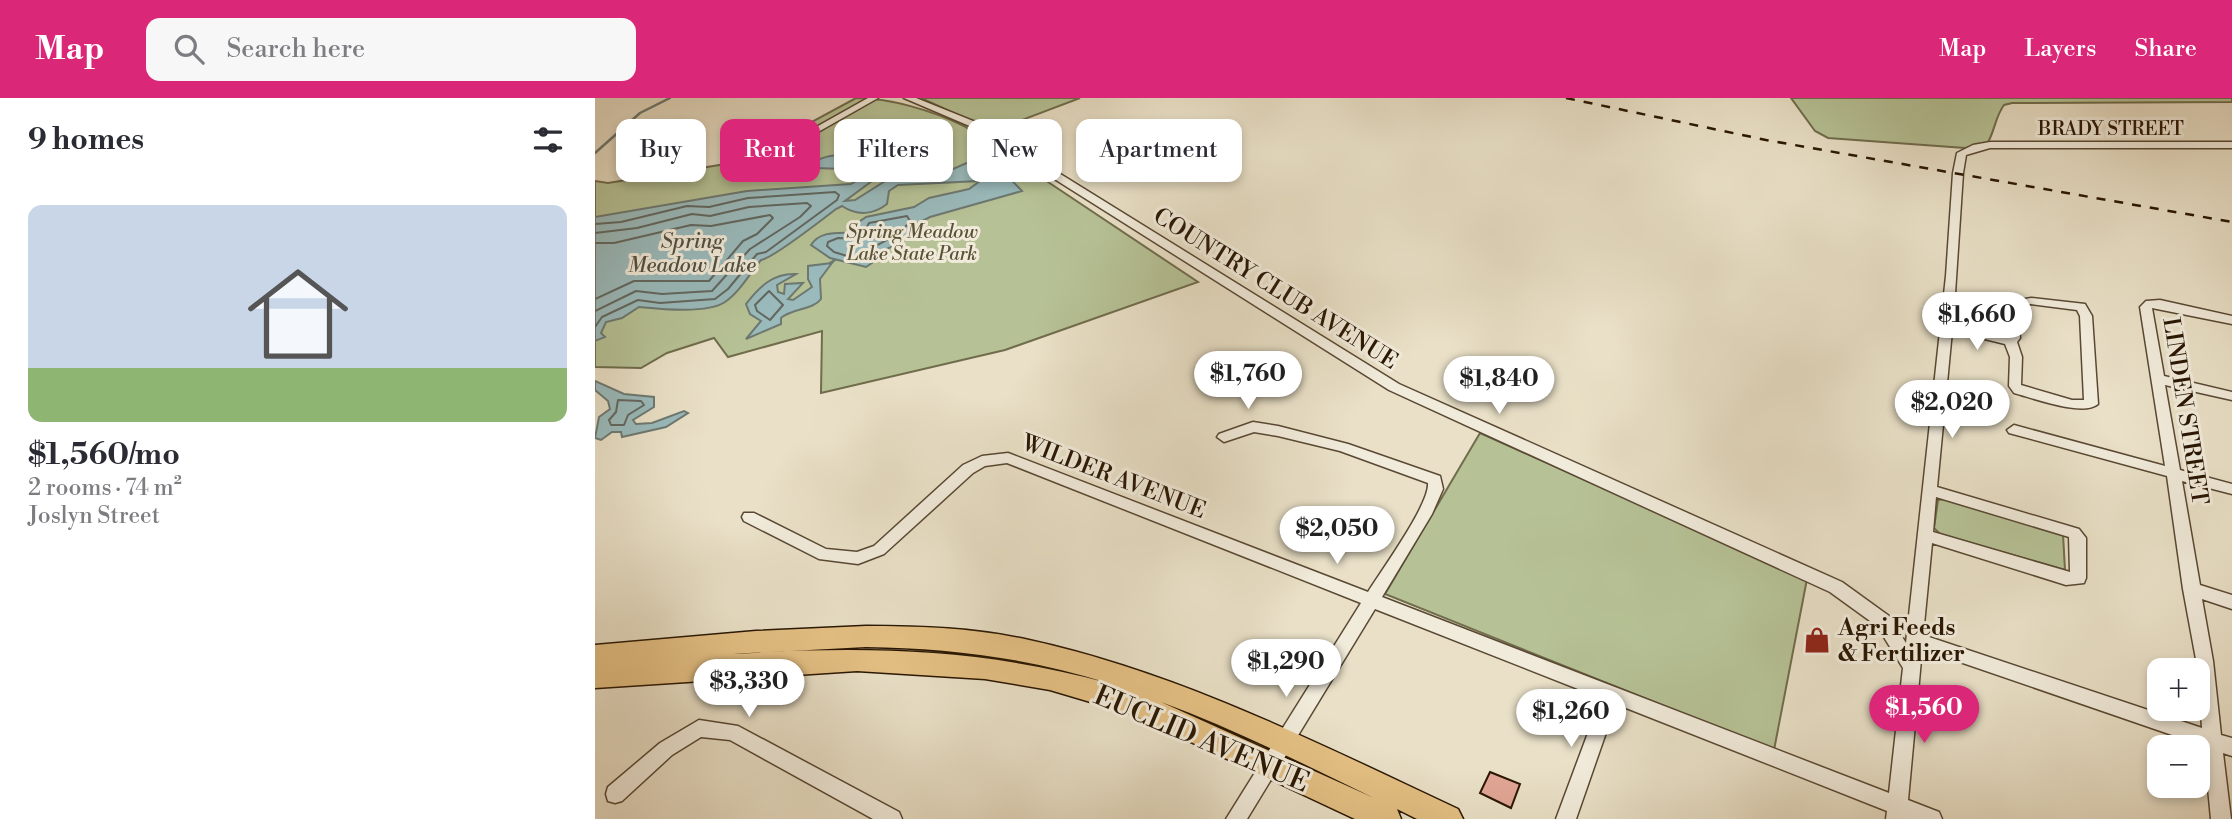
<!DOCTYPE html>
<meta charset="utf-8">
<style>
:root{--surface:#fff;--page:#f7f7f7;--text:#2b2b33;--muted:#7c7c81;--accent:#db2777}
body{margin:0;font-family:"Libre Bodoni",serif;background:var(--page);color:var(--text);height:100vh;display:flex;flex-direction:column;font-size:26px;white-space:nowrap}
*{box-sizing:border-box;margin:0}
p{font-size:23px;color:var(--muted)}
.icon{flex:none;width:38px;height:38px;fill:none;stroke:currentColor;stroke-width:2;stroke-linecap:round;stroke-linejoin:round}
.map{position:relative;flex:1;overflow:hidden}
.sheet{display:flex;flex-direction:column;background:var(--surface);width:595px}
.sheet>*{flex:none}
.guide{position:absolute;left:21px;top:21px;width:665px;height:63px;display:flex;gap:14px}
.fabs{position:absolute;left:1552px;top:560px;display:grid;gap:14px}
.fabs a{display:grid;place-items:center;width:63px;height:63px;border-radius:14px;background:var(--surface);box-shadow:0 4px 10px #0003;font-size:35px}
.price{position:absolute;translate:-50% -60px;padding:0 16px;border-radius:24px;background:#fff;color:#222;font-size:23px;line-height:46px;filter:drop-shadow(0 2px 4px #0008)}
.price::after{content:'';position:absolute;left:50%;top:42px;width:21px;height:16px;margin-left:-10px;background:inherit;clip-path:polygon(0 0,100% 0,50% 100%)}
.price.on{background:var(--accent);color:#fff}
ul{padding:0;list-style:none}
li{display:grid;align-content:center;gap:14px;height:371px;padding:0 28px}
li span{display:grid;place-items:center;height:217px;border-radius:14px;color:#555}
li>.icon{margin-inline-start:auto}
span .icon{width:126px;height:126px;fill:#fffc;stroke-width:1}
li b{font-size:30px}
h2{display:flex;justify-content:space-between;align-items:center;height:84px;padding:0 28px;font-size:30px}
.tag{padding:0 24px;border-radius:14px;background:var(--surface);box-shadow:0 4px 10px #0003;font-size:24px;line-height:63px}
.tag.on{background:var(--accent);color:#fff}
header{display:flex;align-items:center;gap:42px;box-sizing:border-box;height:98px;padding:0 35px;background:var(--accent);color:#fff}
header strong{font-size:33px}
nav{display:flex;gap:38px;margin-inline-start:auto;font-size:24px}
.search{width:490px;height:63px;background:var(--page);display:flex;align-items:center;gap:18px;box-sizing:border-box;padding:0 24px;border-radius:14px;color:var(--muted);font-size:26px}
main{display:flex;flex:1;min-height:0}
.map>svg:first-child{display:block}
.green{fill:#b6c296;stroke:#706c4c;stroke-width:2}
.water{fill:#9abbbd;stroke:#6d7972;stroke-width:2}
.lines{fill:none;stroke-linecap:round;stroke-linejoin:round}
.shore{stroke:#626860;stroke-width:2}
.stream{stroke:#6d7972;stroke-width:2.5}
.building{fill:#e1a696;stroke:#291602;stroke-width:2}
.minor-casing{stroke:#594833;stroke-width:3}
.highway-casing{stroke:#291602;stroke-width:3}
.minor{fill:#f1ebdb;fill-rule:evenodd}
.highway{fill:#e4c084;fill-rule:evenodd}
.rail{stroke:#291602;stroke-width:2.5;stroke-dasharray:9 9;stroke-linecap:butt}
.labels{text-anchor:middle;stroke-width:6;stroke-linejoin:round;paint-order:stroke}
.far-street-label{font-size:19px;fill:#291602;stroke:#f1ebdb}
.far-park-label{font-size:19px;font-style:italic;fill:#5a5236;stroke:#f1ebdb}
.far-water-label{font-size:21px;font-style:italic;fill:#515043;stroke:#f1ebdb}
.street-label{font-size:23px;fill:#291602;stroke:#f1ebdb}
.poi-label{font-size:23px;font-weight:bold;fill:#291602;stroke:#f1ebdb;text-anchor:start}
.near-street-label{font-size:28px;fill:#291602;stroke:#f1ebdb}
</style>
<header>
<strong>Map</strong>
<div class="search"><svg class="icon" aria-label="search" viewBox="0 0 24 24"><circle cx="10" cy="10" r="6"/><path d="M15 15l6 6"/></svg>Search here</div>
<nav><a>Map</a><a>Layers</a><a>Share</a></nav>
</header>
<main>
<section class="sheet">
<h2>9 homes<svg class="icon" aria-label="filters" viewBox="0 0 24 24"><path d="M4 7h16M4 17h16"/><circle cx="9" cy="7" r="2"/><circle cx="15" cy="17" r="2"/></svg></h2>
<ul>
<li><span style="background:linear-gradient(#c9d6e8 75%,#8fb573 0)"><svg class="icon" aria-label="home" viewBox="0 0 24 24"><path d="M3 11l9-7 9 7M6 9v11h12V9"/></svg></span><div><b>$1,560/mo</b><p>2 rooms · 74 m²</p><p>Joslyn Street</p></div></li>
</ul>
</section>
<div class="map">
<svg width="1637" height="721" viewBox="0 0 1637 721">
<rect width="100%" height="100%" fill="#e9e0c7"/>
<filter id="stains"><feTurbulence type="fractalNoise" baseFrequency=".00286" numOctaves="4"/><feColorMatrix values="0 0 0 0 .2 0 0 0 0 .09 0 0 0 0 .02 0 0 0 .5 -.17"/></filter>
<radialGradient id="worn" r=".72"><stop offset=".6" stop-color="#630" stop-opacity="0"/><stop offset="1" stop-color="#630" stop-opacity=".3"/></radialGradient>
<!-- green -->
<g class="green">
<path d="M261,0C296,0 338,13 369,28L603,184L410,252L226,295L227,233L133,259L119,240L72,255L46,270L0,269V83L13,85L143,64Z"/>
<path d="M326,0H485L398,33Z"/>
<path d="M1196,0H1637V4L1417,5L1409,7C1400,19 1400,33 1392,46L1370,50L1233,40L1220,33Z"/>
<path d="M885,335L1212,481L1179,652L790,496Z"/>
<path d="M1349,401L1468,436L1470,472L1345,436L1339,430L1343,402Z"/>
</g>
<!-- water -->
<g class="water">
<path d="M291,34L343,43L349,45L353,52L348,59L292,72L250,103L260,102L306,73L358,71L374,64L403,68L427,93L335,119L323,125L305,145L274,159L277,165L271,169L235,160L216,147C226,131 247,136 263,134L261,126L271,119L319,109L334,100L374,91L385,83L303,87L294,93L292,106C278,117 262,118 247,108L241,111C228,121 178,160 166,162C155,175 145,194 130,204C112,216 65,211 44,209L27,220L11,224L6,235L10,239L0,243V119L152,93L256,86L266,80L263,75L251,71L219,70L217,65C235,53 256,60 273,49L263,48L266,39Z"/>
<path d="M237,165L225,181L226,201C218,212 198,210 186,220V226L151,241L166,223L155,216L151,206C164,189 178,175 201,176L182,187L183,194L189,196L190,186L208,185L193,201L198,202L217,189L213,181V168Z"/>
<path d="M0,283L29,296L59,299V309L38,322L41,326L57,325L89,313L93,315L71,329L27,339L26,334H17L6,342L0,340L4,319L15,311L13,303L0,292Z"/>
</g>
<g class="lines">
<!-- shore -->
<g class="shore">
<path d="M292,41L335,48L338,52L290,65L273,75L264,63L275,55L277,43Z"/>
<path d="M312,118L315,123C301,144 278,143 265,162L239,154L232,148L233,144L243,140L266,141L274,125Z"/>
<path d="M0,126L26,124L92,108L114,109L153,100L240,94L244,97L242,102L171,154L162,156L133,191L120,201L65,205L43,202L7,219L0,229"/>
<path d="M0,135L42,130L97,116L115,118L154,109L212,105L216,108L205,119L155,151L117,193L67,196L41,193L0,213"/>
<path d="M0,145H19L96,127L116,128L175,117L178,120L162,136L148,143L114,183H39L0,201"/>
<path d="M174,193L188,207L175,222L162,213L160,207Z"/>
<path d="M23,302L46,303L49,307L33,317L29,327H16L14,322L21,314Z"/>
</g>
<!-- stream -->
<g class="stream">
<path d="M0,55L45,15L75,0"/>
<path d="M235,165L240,162"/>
</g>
</g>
<!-- building -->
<path class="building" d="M895,674L925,686L916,710L885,695Z"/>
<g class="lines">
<!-- minor casing -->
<g class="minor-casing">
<g id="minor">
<path d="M273,0H283L165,67L157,65Z"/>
<path d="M309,0H321L383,25L804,286L1247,484L1294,518L1311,545L1351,178L1358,75L1362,55L1378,47L1395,44H1637V50H1395L1371,57L1368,75L1358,226L1413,239V204L1436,200L1490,206L1497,218L1503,306C1488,319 1438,300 1419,295L1414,288L1415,259L1410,246L1357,233L1342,389L1484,431L1491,440V480L1489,485L1471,487L1337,445L1328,537L1607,630L1603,572L1588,491L1572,378L1414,335L1412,332L1419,327L1570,368L1545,209L1551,203L1565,202L1637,218V226L1557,210L1569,278L1637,294V302L1570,287L1585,372L1637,386V396L1587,383L1605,487L1637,497V511L1607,501L1618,563L1626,637L1637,640V658L1628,655L1636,721H1616L1609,648L1327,551L1313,702L1344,714L1347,721H1291L1292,713L1021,606L981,721H961L1006,600L780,511L652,721H631L766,505L412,365L390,368L378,375L289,456L263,466L224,461L149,423L147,419L149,415H159L231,451L262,454L279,448L368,367L387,358L413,355L773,494C786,473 835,406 833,385L745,353L683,338L659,334L629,344L622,339L624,336L658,324L683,328L753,346L845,378L848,391L837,416L787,499L1294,695L1308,570L1282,528L1235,494L794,292L377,29ZM1436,206L1482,212L1485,218L1489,302H1477L1426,287L1427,259L1422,244L1425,240L1423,209ZM1341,399L1474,439L1475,474L1338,434Z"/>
<path d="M104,622L143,628L304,714L307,721H278L135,642L106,639L77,657L27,703L20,705L13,703L11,696L13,689L65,645Z"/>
</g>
</g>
<!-- highway casing -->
<g class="highway-casing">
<path id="highway" d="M271,528C325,528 381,530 434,542C585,575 724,646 863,711L868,721H822L802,711L806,721H760L536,616L455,592L390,581L262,573L0,590V547L161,533ZM271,549C354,550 433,560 513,585C384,550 272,548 139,556ZM566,604C639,631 709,666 779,700Z"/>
</g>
<!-- minor -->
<use href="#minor" class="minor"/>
<!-- highway -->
<use href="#highway" class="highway"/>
<!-- rail -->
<path class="rail" d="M971,0L1171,42L1637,124"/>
</g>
<!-- icons -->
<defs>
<g id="shop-bare" transform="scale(2.1)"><path d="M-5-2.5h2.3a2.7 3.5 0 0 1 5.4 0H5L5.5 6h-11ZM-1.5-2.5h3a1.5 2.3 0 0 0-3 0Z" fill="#8f2418" stroke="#f1ebdb" stroke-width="2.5" paint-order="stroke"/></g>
</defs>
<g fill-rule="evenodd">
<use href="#shop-bare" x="1222" y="542"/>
</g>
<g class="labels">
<!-- far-street labels -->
<g class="far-street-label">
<text x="1516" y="37">BRADY STREET</text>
</g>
<!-- far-park labels -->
<g class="far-park-label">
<text x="317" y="140">Spring Meadow<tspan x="317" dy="22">Lake State Park</tspan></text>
</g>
<!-- far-water labels -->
<g class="far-water-label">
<text x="97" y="150">Spring<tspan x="97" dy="24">Meadow Lake</tspan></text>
</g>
<!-- street labels -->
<g class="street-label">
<text transform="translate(681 190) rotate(32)" y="8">COUNTRY CLUB AVENUE</text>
<text transform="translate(1591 313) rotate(81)" y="8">LINDEN STREET</text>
<text transform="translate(519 378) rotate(21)" y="8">WILDER AVENUE</text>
</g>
<!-- poi labels -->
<g class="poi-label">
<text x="1243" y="537">Agri Feeds<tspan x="1243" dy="26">&amp; Fertilizer</tspan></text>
</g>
<!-- near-street labels -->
<g class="near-street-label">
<text transform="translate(607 640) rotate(23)" y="10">EUCLID AVENUE</text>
</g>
</g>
<rect width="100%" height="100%" filter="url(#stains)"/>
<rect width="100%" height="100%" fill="url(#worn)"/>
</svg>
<div class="fabs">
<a>+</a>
<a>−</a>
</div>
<b class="price" style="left:1382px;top:254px">$1,660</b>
<b class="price" style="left:653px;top:313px">$1,760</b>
<b class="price" style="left:904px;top:318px">$1,840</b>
<b class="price" style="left:1357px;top:342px">$2,020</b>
<b class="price" style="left:742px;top:468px">$2,050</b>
<b class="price" style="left:691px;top:601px">$1,290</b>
<b class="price" style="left:154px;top:621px">$3,330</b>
<b class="price on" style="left:1329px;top:647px">$1,560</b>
<b class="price" style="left:976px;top:651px">$1,260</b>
<div class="guide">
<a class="tag">Buy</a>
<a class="tag on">Rent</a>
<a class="tag">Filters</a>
<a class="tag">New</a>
<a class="tag">Apartment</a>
</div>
</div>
</main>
